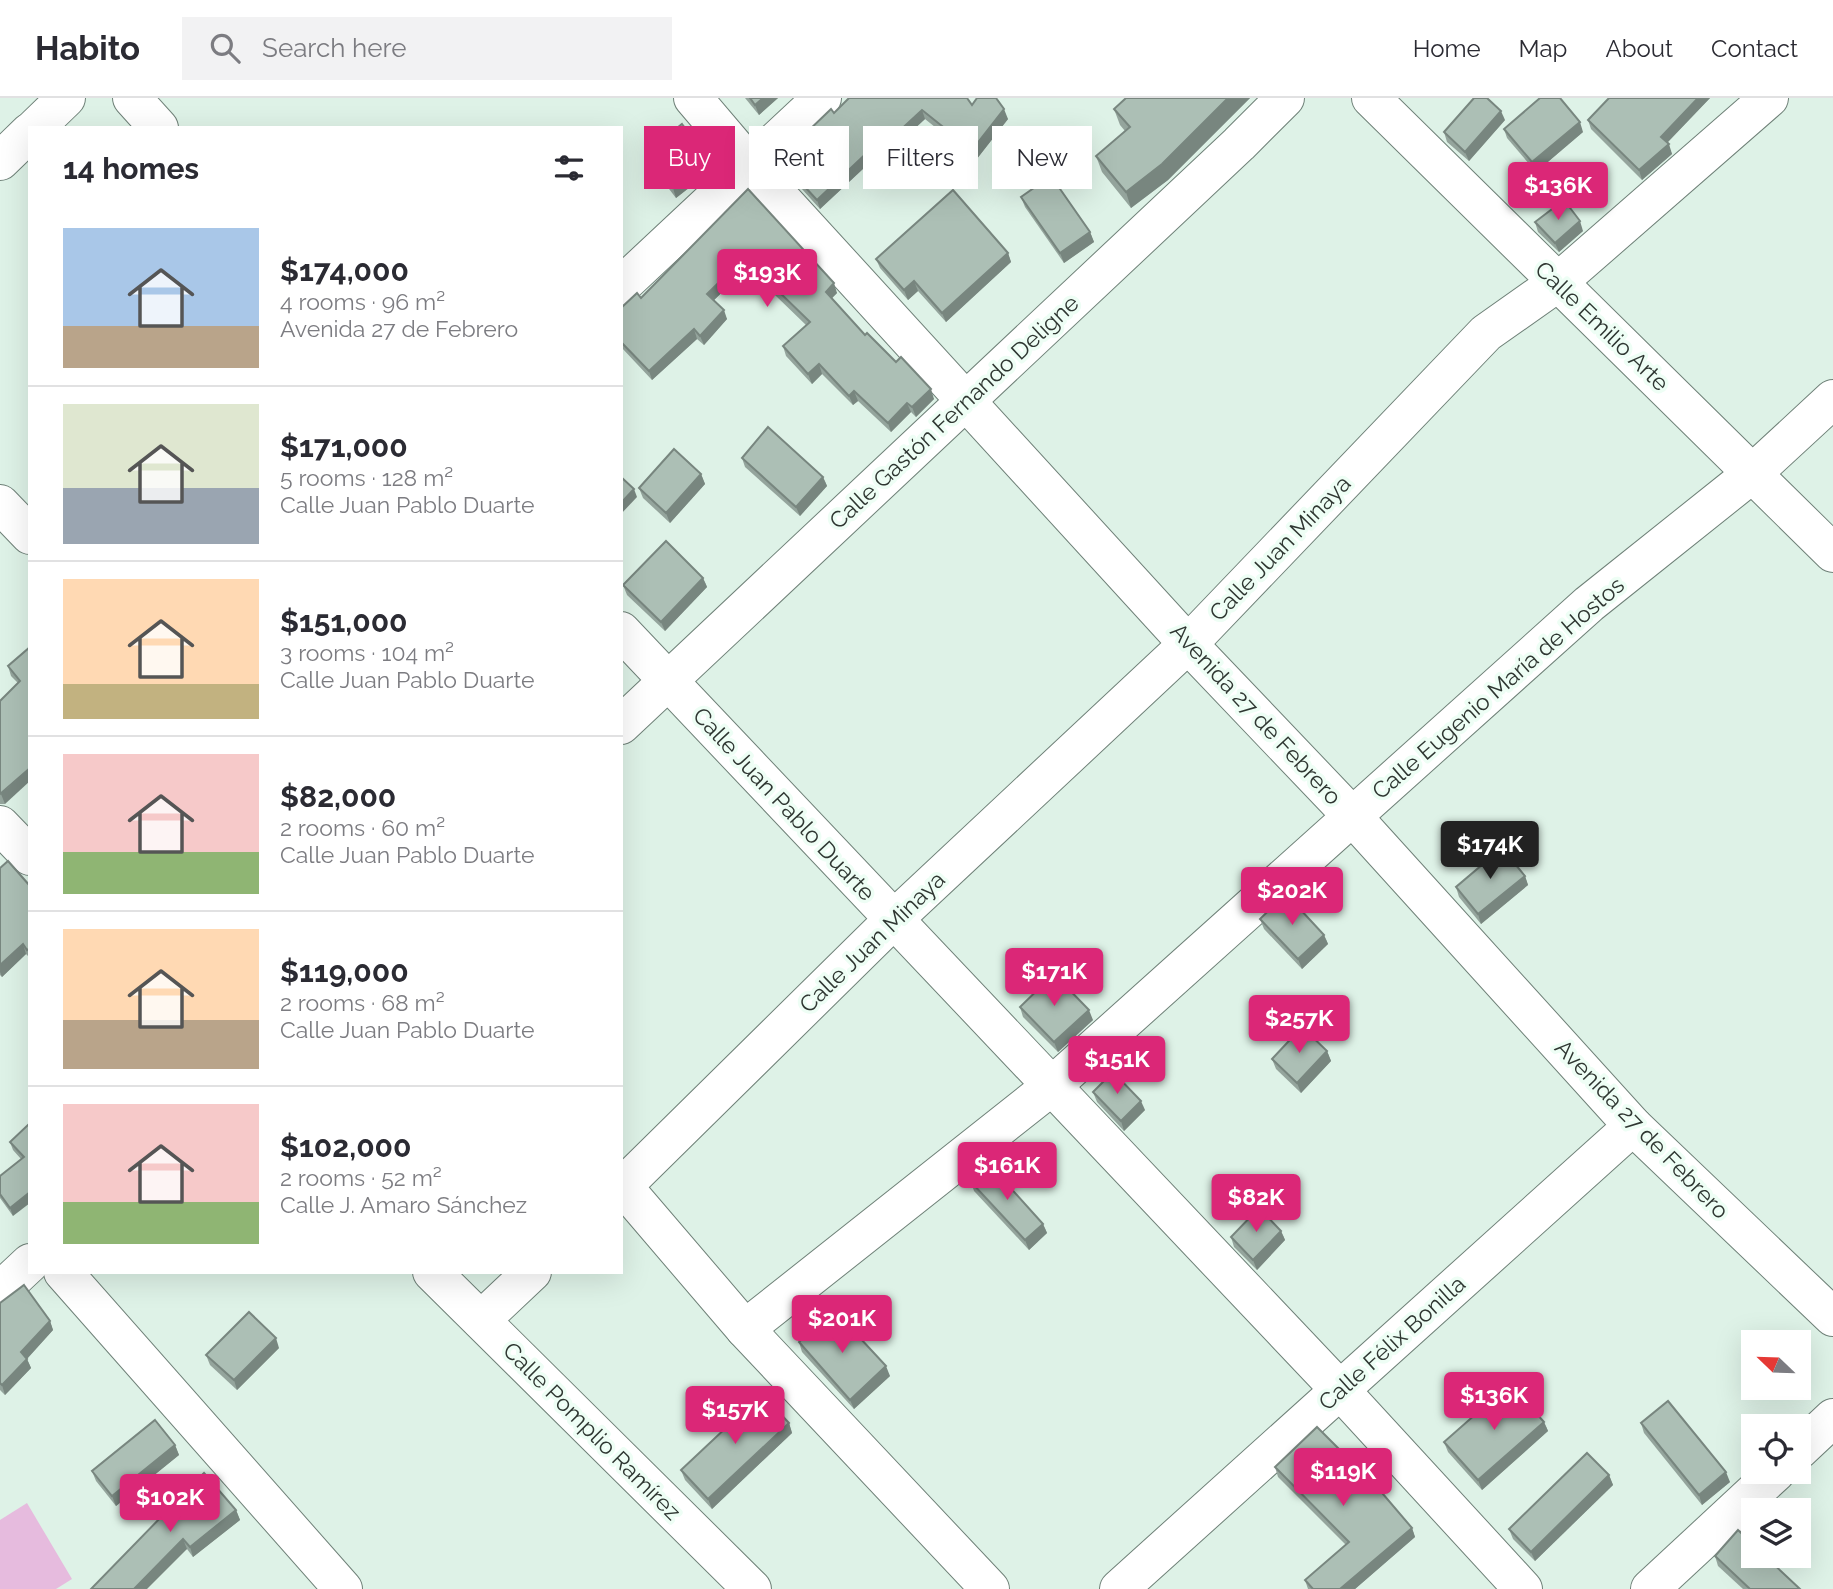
<!DOCTYPE html>
<meta charset="utf-8">
<style>
:root{--surface:#fff;--page:#f2f2f3;--text:#2b2b33;--muted:#7c7c81;--line:#e1e1e2;--accent:#db2777}
body{margin:0;font-family:Raleway,sans-serif;background:var(--page);color:var(--text);height:100vh;display:flex;flex-direction:column;font-size:26px;white-space:nowrap}
*{box-sizing:border-box;margin:0}
p{font-size:23px;color:var(--muted)}
.icon{flex:none;width:38px;height:38px;fill:none;stroke:currentColor;stroke-width:2;stroke-linecap:round;stroke-linejoin:round}
.map{position:relative;flex:1;overflow:hidden}
.side{position:absolute;left:28px;top:28px;width:595px;height:1148px;display:flex;flex-direction:column;background:var(--surface);border-radius:0px;box-shadow:0 7px 28px #0002}
.side>*{flex:none}
.guide{position:absolute;left:644px;top:28px;width:665px;height:63px;display:flex;gap:14px}
.needle{width:46px;rotate:293deg}
.buttons{position:absolute;left:1741px;top:1232px;display:grid;gap:14px}
.buttons a{display:grid;place-items:center;width:70px;height:70px;border-radius:0px;background:var(--surface);box-shadow:0 7px 28px #0002;font-size:35px}
.price{position:absolute;translate:-50% -60px;padding:0 16px;border-radius:7px;background:var(--accent);color:#fff;font-size:23px;line-height:46px;filter:drop-shadow(0 2px 4px #0008)}
.price::after{content:'';position:absolute;left:50%;top:42px;width:21px;height:16px;margin-left:-10px;background:inherit;clip-path:polygon(0 0,100% 0,50% 100%)}
.price.on{background:#222;color:#fff}
ul{padding:0;list-style:none}
li{display:flex;align-items:center;gap:21px;height:175px;padding:0 35px}
li+li{border-top:2px solid var(--line)}
li span{display:grid;place-items:center;flex:none;width:196px;height:140px;border-radius:0px;color:#555}
li>.icon{margin-inline-start:auto}
span .icon{width:84px;height:84px;fill:#fffc;stroke-width:1}
li b{font-size:30px}
h2{display:flex;justify-content:space-between;align-items:center;height:84px;padding:0 35px;font-size:30px}
.chip{padding:0 24px;border-radius:0px;background:var(--surface);box-shadow:0 7px 28px #0002;font-size:24px;line-height:63px}
.chip.on{background:var(--accent);color:#fff}
header{display:flex;align-items:center;gap:42px;box-sizing:border-box;height:98px;padding:0 35px;background:var(--surface);border-bottom:2px solid var(--line)}
header strong{font-size:33px}
nav{display:flex;gap:38px;margin-inline-start:auto;font-size:24px}
.search{width:490px;height:63px;background:var(--page);display:flex;align-items:center;gap:18px;box-sizing:border-box;padding:0 24px;border-radius:0px;color:var(--muted);font-size:26px}
.map>svg:first-child{display:block}
.green{fill:#e6bbde}
.lines{fill:none;stroke-linecap:round;stroke-linejoin:round}
.street-casing{stroke:#6f8178;stroke-width:40}
.street{stroke:#fff;stroke-width:38}
.wall{fill:#94a49c}
.shaded-wall{fill:#78867f}
.building{fill:#acbfb5;stroke:#78867f;stroke-width:2}
.labels{text-anchor:middle;stroke-width:7;stroke-linejoin:round;paint-order:stroke}
.street-label{font-size:23px;fill:#2f3732;stroke:#eefef5}
</style>
<header>
<strong>Habito</strong>
<div class="search"><svg class="icon" aria-label="search" viewBox="0 0 24 24"><circle cx="10" cy="10" r="6"/><path d="M15 15l6 6"/></svg>Search here</div>
<nav><a>Home</a><a>Map</a><a>About</a><a>Contact</a></nav>
</header>
<div class="map">
<svg width="1833" height="1491" viewBox="0 0 1833 1491">
<rect width="100%" height="100%" fill="#def2e7"/>
<!-- green -->
<path class="green" d="M27,1405L72,1481L56,1491H0V1422Z"/>
<g class="lines">
<!-- street casing -->
<g class="street-casing">
<g id="street">
<path d="M132,0L159,30"/>
<path d="M693,0L750,67L1188,546L1352,718L1633,1028L1833,1219"/>
<path d="M1371,0L1833,455"/>
<path d="M35,30L66,0"/>
<path d="M0,63L30,34"/>
<path d="M621,188L822,0"/>
<path d="M0,406L30,437"/>
<path d="M621,533L1340,1292L1523,1491"/>
<path d="M621,627L1239,46L1285,0"/>
<path d="M0,727L30,758"/>
<path d="M621,1086L745,1231L990,1491"/>
<path d="M621,1090L893,822L1188,546L1486,235L1557,185L1769,0"/>
<path d="M63,1174L343,1491"/>
<path d="M432,1174L752,1491"/>
<path d="M0,1193L30,1165"/>
<path d="M481,1222L532,1174"/>
<path d="M745,1231L1053,987L1589,506L1753,375L1833,301"/>
<path d="M1799,1352L1833,1320"/>
<path d="M1119,1491L1633,1028"/>
<path d="M1650,1491L1776,1374"/>
</g>
</g>
<!-- street -->
<use href="#street" class="street"/>
</g>
<!-- wall -->
<g class="wall">
<path d="M745,0H778L759,17Z"/>
<path d="M1126,0H1250L1168,82L1131,110L1102,74L1096,58L1125,33L1120,27L1114,11Z"/>
<path d="M1609,0H1710L1667,45L1672,56L1642,82L1591,31L1588,22Z"/>
<path d="M972,7L1008,21L976,62L925,21L898,46L894,42L820,111L783,70L779,61L834,15Z"/>
<path d="M1505,22L1469,63L1447,44L1444,34Z"/>
<path d="M1504,31L1583,34L1536,74L1507,40Z"/>
<path d="M646,55L709,61L713,71L676,100L649,65Z"/>
<path d="M748,91L837,195L832,200L865,237L934,301L916,319L911,314L891,334L858,303L853,307L822,276L812,286L786,258L783,248L806,227L747,170L714,202L727,221L704,247L697,241L652,282L621,249V210L641,200Z"/>
<path d="M1021,99L1090,134L1094,144L1064,165L1025,109Z"/>
<path d="M1535,124L1583,133L1559,154L1538,134Z"/>
<path d="M1008,155L1011,164L946,224L918,193L908,202L880,170L876,161Z"/>
<path d="M742,360L823,379L827,388L800,418L745,369Z"/>
<path d="M701,376L705,386L670,425L643,400L639,390Z"/>
<path d="M703,480L707,489L665,533L627,497L623,487Z"/>
<path d="M30,549L5,706H0V603L18,585L11,578L8,568Z"/>
<path d="M0,770L30,788V860L26,856L2,879L0,877Z"/>
<path d="M1525,778L1528,787L1481,826L1459,799L1456,789Z"/>
<path d="M1260,821L1324,837L1328,846L1302,871L1264,831Z"/>
<path d="M1020,909L1093,922L1058,954L1023,919Z"/>
<path d="M1327,953L1331,963L1301,995L1276,971L1272,961Z"/>
<path d="M1093,994L1145,1012L1124,1033L1097,1004Z"/>
<path d="M30,1025L13,1118L0,1100V1078L21,1061L13,1052L10,1044Z"/>
<path d="M971,1084L1043,1126L1047,1135L1029,1152L974,1093Z"/>
<path d="M1281,1133L1285,1142L1257,1172L1234,1149L1231,1139Z"/>
<path d="M0,1205L50,1223L53,1232L27,1261L31,1270L5,1297L0,1292Z"/>
<path d="M799,1244L890,1278L854,1311L802,1254Z"/>
<path d="M279,1250L237,1292L210,1267L206,1257Z"/>
<path d="M1544,1324L1548,1333L1482,1392L1448,1354L1444,1344Z"/>
<path d="M789,1325L792,1335L712,1411L685,1382L681,1372Z"/>
<path d="M1641,1325L1730,1384L1702,1407L1644,1335Z"/>
<path d="M175,1347L179,1357L116,1408L96,1383L92,1373Z"/>
<path d="M1275,1369L1412,1430L1415,1439L1355,1491H1308L1305,1482L1346,1447L1278,1379Z"/>
<path d="M1609,1377L1613,1387L1535,1463L1513,1441L1509,1431Z"/>
<path d="M236,1412L240,1422L193,1459L187,1451L91,1491Z"/>
<path d="M1715,1458L1800,1491H1743L1718,1468Z"/>
</g>
<!-- shaded-wall -->
<g class="shaded-wall">
<path d="M763,0H778L759,17L755,7Z"/>
<path d="M1228,0H1250L1168,82L1131,110L1126,94Z"/>
<path d="M1698,0H1710L1664,48L1661,39Z"/>
<path d="M1004,11L1008,21L976,62L972,52Z"/>
<path d="M922,12L925,21L898,46L895,37Z"/>
<path d="M1501,13L1505,22L1469,63L1465,54Z"/>
<path d="M1580,24L1583,34L1536,74L1532,64Z"/>
<path d="M891,32L894,42L820,111L817,102Z"/>
<path d="M1669,46L1672,56L1642,82L1639,72Z"/>
<path d="M709,61L713,71L676,100L673,90Z"/>
<path d="M1580,123L1583,133L1559,154L1555,145Z"/>
<path d="M1090,134L1094,144L1064,165L1060,155Z"/>
<path d="M1008,155L1011,164L946,224L942,215Z"/>
<path d="M744,160L747,170L710,206L707,196Z"/>
<path d="M914,183L918,193L908,202L904,192Z"/>
<path d="M834,185L837,195L829,203L826,194Z"/>
<path d="M724,212L727,221L704,247L700,238Z"/>
<path d="M694,231L697,241L652,282L649,273Z"/>
<path d="M819,266L822,276L812,286L808,276Z"/>
<path d="M931,291L934,301L916,319L912,309Z"/>
<path d="M854,293L858,303L853,307L849,298Z"/>
<path d="M907,305L911,314L891,334L888,325Z"/>
<path d="M701,376L705,386L670,425L666,415Z"/>
<path d="M823,379L827,388L800,418L796,409Z"/>
<path d="M634,391L637,399L621,416V405Z"/>
<path d="M703,480L707,489L665,533L661,524Z"/>
<path d="M30,670V683L5,706L1,696Z"/>
<path d="M1525,778L1528,787L1481,826L1478,816Z"/>
<path d="M1324,837L1328,846L1302,871L1298,861Z"/>
<path d="M23,846L26,856L2,879L0,874V867Z"/>
<path d="M1089,912L1093,922L1058,954L1054,944Z"/>
<path d="M1327,953L1331,963L1301,995L1297,985Z"/>
<path d="M1141,1003L1145,1012L1124,1033L1121,1023Z"/>
<path d="M30,1094V1105L13,1118L10,1110Z"/>
<path d="M1043,1126L1047,1135L1029,1152L1025,1142Z"/>
<path d="M1281,1133L1285,1142L1257,1172L1253,1162Z"/>
<path d="M50,1223L53,1232L24,1264L21,1254Z"/>
<path d="M276,1240L279,1250L237,1292L234,1282Z"/>
<path d="M27,1261L31,1270L5,1297L2,1287Z"/>
<path d="M886,1268L890,1278L854,1311L850,1302Z"/>
<path d="M1544,1324L1548,1333L1482,1392L1478,1382Z"/>
<path d="M789,1325L792,1335L712,1411L708,1401Z"/>
<path d="M175,1347L179,1357L116,1408L112,1398Z"/>
<path d="M1726,1374L1730,1384L1702,1407L1699,1397Z"/>
<path d="M1609,1377L1613,1387L1535,1463L1531,1454Z"/>
<path d="M236,1412L240,1422L193,1459L190,1449Z"/>
<path d="M1412,1430L1415,1439L1355,1491H1340Z"/>
<path d="M183,1441L187,1451L147,1491H134Z"/>
</g>
<!-- building -->
<g class="building">
<path d="M750,0H763L755,7Z"/>
<path d="M849,0H967L972,7L977,0H996L1004,11L972,52L922,12L895,37L891,32L817,102L779,61L831,11L834,15Z"/>
<path d="M1126,0H1228L1162,66L1126,94L1096,58L1130,29L1114,11Z"/>
<path d="M1474,0H1487L1501,13L1465,54L1444,34Z"/>
<path d="M1540,0H1560L1580,24L1532,64L1504,31Z"/>
<path d="M1609,0H1698L1661,39L1669,46L1639,72L1588,22Z"/>
<path d="M682,26L709,61L673,90L646,55Z"/>
<path d="M1051,78L1090,134L1060,155L1021,99Z"/>
<path d="M748,91L834,185L826,194L865,237L867,235L896,264L901,259L931,291L912,309L907,305L888,325L854,293L849,298L819,266L808,276L783,248L810,224L744,160L707,196L724,212L700,238L694,231L649,273L621,244V210L637,195L641,200Z"/>
<path d="M953,92L1008,155L942,215L914,183L904,192L876,161Z"/>
<path d="M1564,102L1580,123L1555,145L1535,124Z"/>
<path d="M768,329L823,379L796,409L742,360Z"/>
<path d="M674,351L701,376L666,415L639,390Z"/>
<path d="M621,379L634,391L621,405Z"/>
<path d="M666,443L703,480L661,524L623,487Z"/>
<path d="M30,549V670L0,696V603L20,583L8,568Z"/>
<path d="M1502,750L1525,778L1478,816L1456,789Z"/>
<path d="M8,763L30,788V850L27,852L23,846L0,867V770Z"/>
<path d="M1286,796L1324,837L1298,861L1260,821Z"/>
<path d="M1054,876L1089,912L1054,944L1020,909Z"/>
<path d="M1302,929L1327,953L1297,985L1272,961Z"/>
<path d="M1113,974L1141,1003L1121,1023L1093,994Z"/>
<path d="M30,1025V1094L10,1110L0,1096V1078L24,1059L10,1044Z"/>
<path d="M989,1066L1043,1126L1025,1142L971,1084Z"/>
<path d="M1259,1110L1281,1133L1253,1162L1231,1139Z"/>
<path d="M24,1187L50,1223L21,1254L27,1261L2,1287L0,1285V1205Z"/>
<path d="M834,1212L886,1268L850,1302L799,1244Z"/>
<path d="M249,1214L276,1240L234,1282L206,1257Z"/>
<path d="M1510,1286L1544,1324L1478,1382L1444,1344Z"/>
<path d="M762,1296L789,1325L708,1401L681,1372Z"/>
<path d="M1668,1303L1726,1374L1699,1397L1641,1325Z"/>
<path d="M155,1322L175,1347L112,1398L92,1373Z"/>
<path d="M1317,1329L1377,1389L1412,1430L1340,1491H1313L1305,1482L1349,1444L1275,1369Z"/>
<path d="M1587,1355L1609,1377L1531,1454L1509,1431Z"/>
<path d="M204,1375L236,1412L190,1449L183,1441L134,1491H91Z"/>
<path d="M1738,1432L1754,1447V1458H1765L1800,1491H1750L1715,1458Z"/>
</g>
<g class="labels">
<!-- street labels -->
<g class="street-label">
<text transform="translate(1602 228) rotate(44)" y="8">Calle Emilio Arte</text>
<text transform="translate(954 314) rotate(-43)" y="8">Calle Gastón Fernando Deligne</text>
<text transform="translate(1280 450) rotate(-46)" y="8">Calle Juan Minaya</text>
<text transform="translate(1498 590) rotate(-41)" y="8">Calle Eugenio María de Hostos</text>
<text transform="translate(1256 616) rotate(47)" y="8">Avenida 27 de Febrero</text>
<text transform="translate(784 706) rotate(47)" y="8">Calle Juan Pablo Duarte</text>
<text transform="translate(872 844) rotate(-44)" y="8">Calle Juan Minaya</text>
<text transform="translate(1642 1031) rotate(46)" y="8">Avenida 27 de Febrero</text>
<text transform="translate(1392 1245) rotate(-42)" y="8">Calle Félix Bonilla</text>
<text transform="translate(592 1333) rotate(45)" y="8">Calle Pomplio Ramírez</text>
</g>
</g>
</svg>
<div class="buttons">
<a><svg class="needle" viewBox="-14 -14 28 28"><path d="M0-13l5 13h-10z" fill="#e53935"/><path d="M0 13l5-13h-10z" fill="#7c7c81"/></svg></a>
<a><svg class="icon" aria-label="locate" viewBox="0 0 24 24"><circle cx="12" cy="12" r="6"/><path d="M12 2v4M12 18v4M2 12h4M18 12h4"/></svg></a>
<a><svg class="icon" aria-label="layers" viewBox="0 0 24 24"><path d="M12 4l9 5-9 5-9-5zM3 14l9 5 9-5"/></svg></a>
</div>
<b class="price" style="left:1558px;top:124px">$136K</b>
<b class="price" style="left:767px;top:211px">$193K</b>
<b class="price on" style="left:1490px;top:783px">$174K</b>
<b class="price" style="left:1292px;top:829px">$202K</b>
<b class="price" style="left:1054px;top:910px">$171K</b>
<b class="price" style="left:1299px;top:957px">$257K</b>
<b class="price" style="left:1117px;top:998px">$151K</b>
<b class="price" style="left:1007px;top:1104px">$161K</b>
<b class="price" style="left:1256px;top:1136px">$82K</b>
<b class="price" style="left:842px;top:1257px">$201K</b>
<b class="price" style="left:1494px;top:1334px">$136K</b>
<b class="price" style="left:735px;top:1348px">$157K</b>
<b class="price" style="left:1343px;top:1410px">$119K</b>
<b class="price" style="left:170px;top:1436px">$102K</b>
<div class="guide">
<a class="chip on">Buy</a>
<a class="chip">Rent</a>
<a class="chip">Filters</a>
<a class="chip">New</a>
</div>
<section class="side">
<h2>14 homes<svg class="icon" aria-label="filters" viewBox="0 0 24 24"><path d="M4 7h16M4 17h16"/><circle cx="9" cy="7" r="2"/><circle cx="15" cy="17" r="2"/></svg></h2>
<ul>
<li><span style="background:linear-gradient(#a9c7e8 70%,#b9a48a 0)"><svg class="icon" aria-label="home" viewBox="0 0 24 24"><path d="M3 11l9-7 9 7M6 9v11h12V9"/></svg></span><div><b>$174,000</b><p>4 rooms · 96 m²</p><p>Avenida 27 de Febrero</p></div></li>
<li><span style="background:linear-gradient(#dfe7d0 60%,#9aa5b1 0)"><svg class="icon" aria-label="home" viewBox="0 0 24 24"><path d="M3 11l9-7 9 7M6 9v11h12V9"/></svg></span><div><b>$171,000</b><p>5 rooms · 128 m²</p><p>Calle Juan Pablo Duarte</p></div></li>
<li><span style="background:linear-gradient(#ffd9b3 75%,#c2b280 0)"><svg class="icon" aria-label="home" viewBox="0 0 24 24"><path d="M3 11l9-7 9 7M6 9v11h12V9"/></svg></span><div><b>$151,000</b><p>3 rooms · 104 m²</p><p>Calle Juan Pablo Duarte</p></div></li>
<li><span style="background:linear-gradient(#f6c9c9 70%,#8fb573 0)"><svg class="icon" aria-label="home" viewBox="0 0 24 24"><path d="M3 11l9-7 9 7M6 9v11h12V9"/></svg></span><div><b>$82,000</b><p>2 rooms · 60 m²</p><p>Calle Juan Pablo Duarte</p></div></li>
<li><span style="background:linear-gradient(#ffd9b3 65%,#b9a48a 0)"><svg class="icon" aria-label="home" viewBox="0 0 24 24"><path d="M3 11l9-7 9 7M6 9v11h12V9"/></svg></span><div><b>$119,000</b><p>2 rooms · 68 m²</p><p>Calle Juan Pablo Duarte</p></div></li>
<li><span style="background:linear-gradient(#f6c9c9 70%,#8fb573 0)"><svg class="icon" aria-label="home" viewBox="0 0 24 24"><path d="M3 11l9-7 9 7M6 9v11h12V9"/></svg></span><div><b>$102,000</b><p>2 rooms · 52 m²</p><p>Calle J. Amaro Sánchez</p></div></li>
</ul>
</section>
</div>
